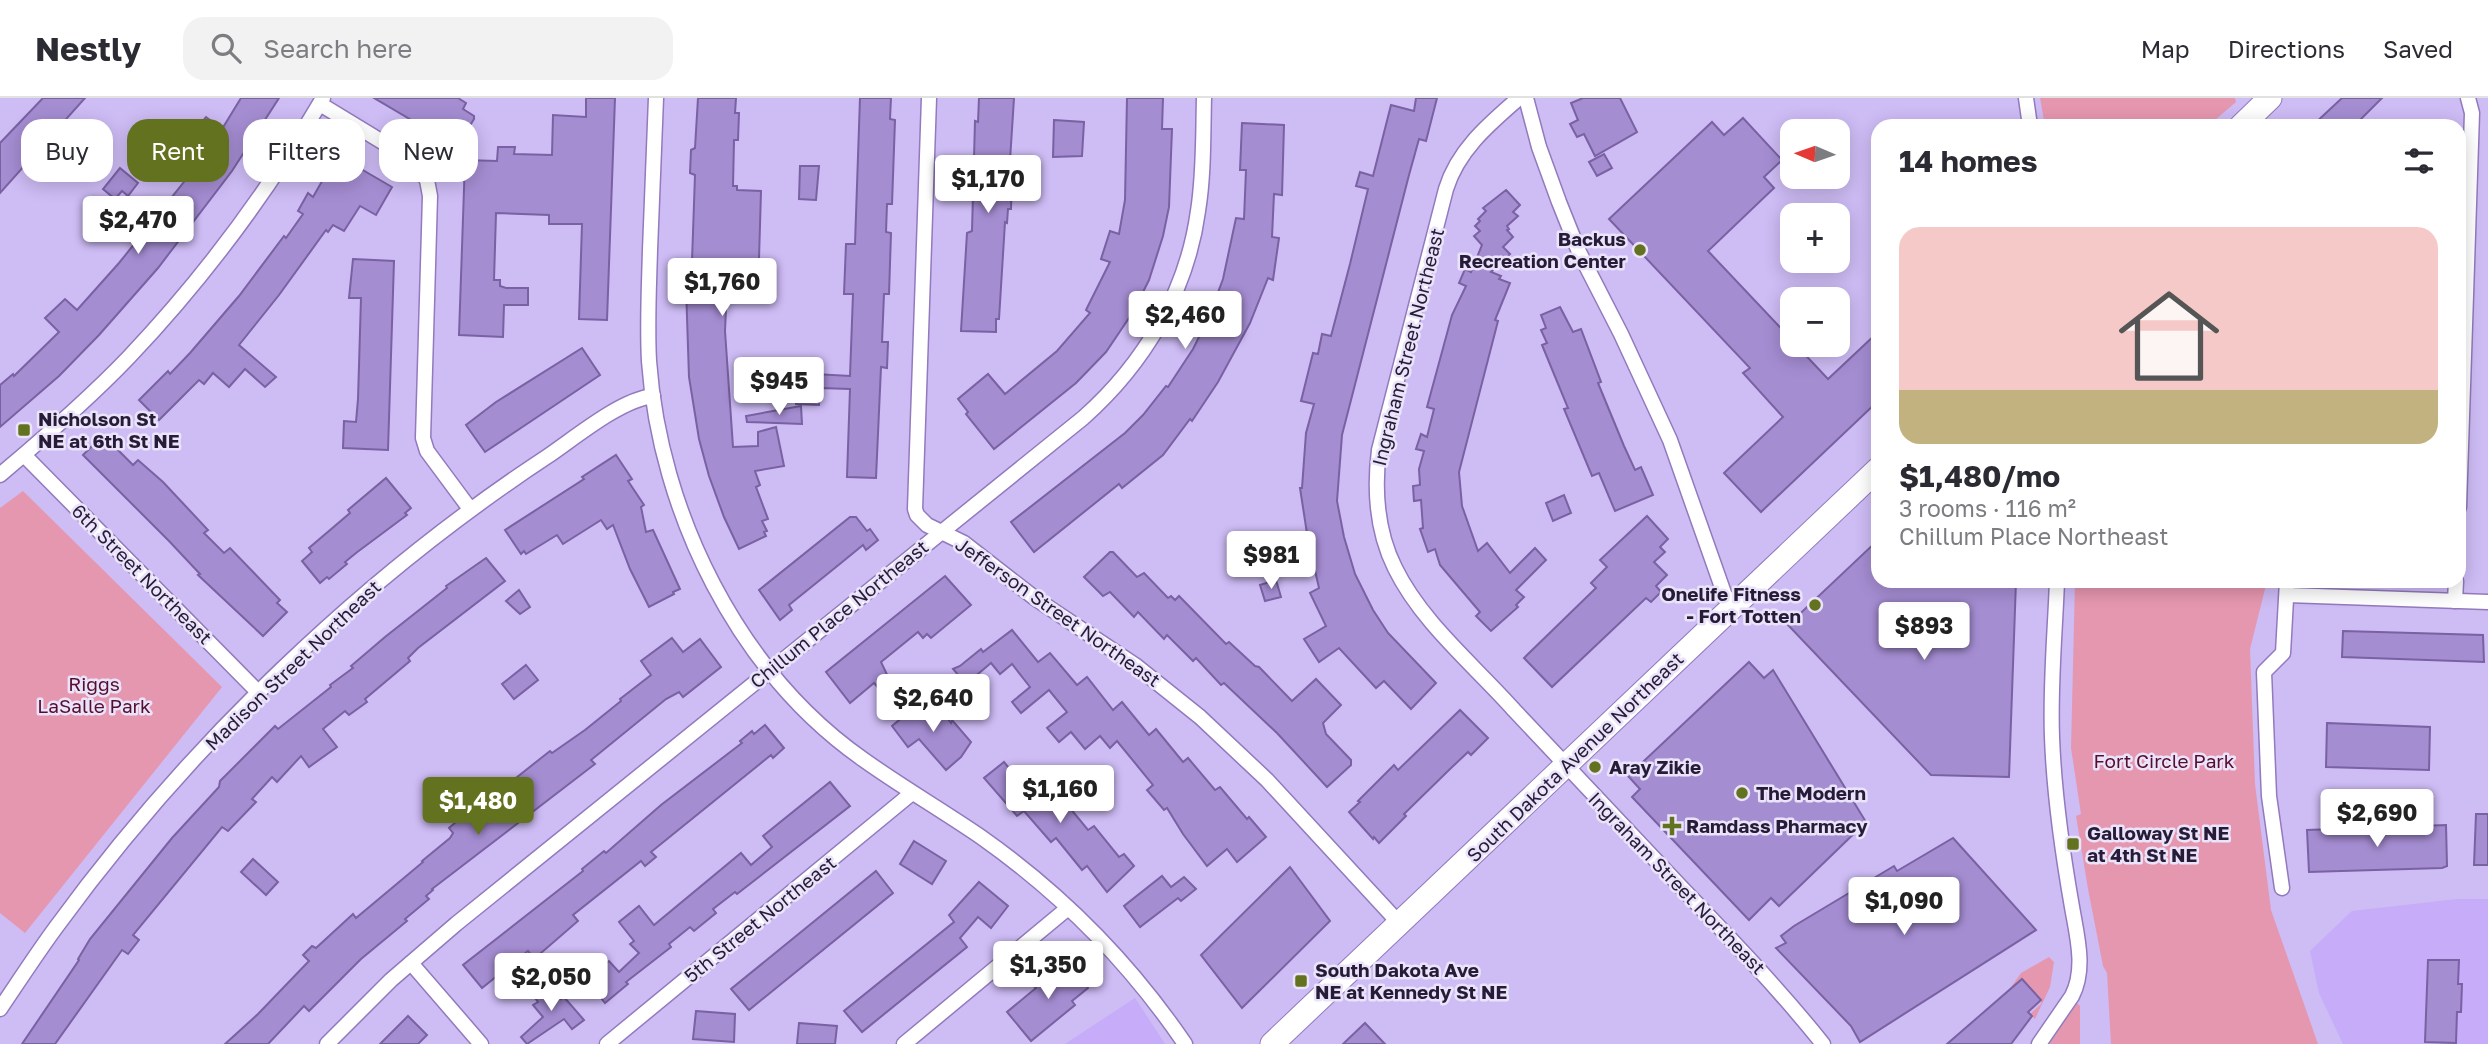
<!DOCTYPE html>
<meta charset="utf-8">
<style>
:root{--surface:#fff;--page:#f2f2f3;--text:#2b2b33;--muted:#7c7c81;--line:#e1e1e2;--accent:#62721f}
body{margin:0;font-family:"Golos Text",sans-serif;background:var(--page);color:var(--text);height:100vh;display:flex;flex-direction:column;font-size:26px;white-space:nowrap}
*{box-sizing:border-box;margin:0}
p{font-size:23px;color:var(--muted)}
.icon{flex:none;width:38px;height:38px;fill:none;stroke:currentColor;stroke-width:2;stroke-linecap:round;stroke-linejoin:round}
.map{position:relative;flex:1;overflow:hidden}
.side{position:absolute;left:1871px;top:21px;width:595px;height:469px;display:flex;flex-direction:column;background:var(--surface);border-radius:21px;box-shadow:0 4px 18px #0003}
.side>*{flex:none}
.top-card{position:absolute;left:21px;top:21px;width:665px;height:63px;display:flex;gap:14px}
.needle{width:46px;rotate:272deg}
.fabs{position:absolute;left:1780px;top:21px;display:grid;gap:14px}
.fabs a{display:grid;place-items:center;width:70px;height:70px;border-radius:14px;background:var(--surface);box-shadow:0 4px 18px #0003;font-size:35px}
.price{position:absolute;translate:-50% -60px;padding:0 16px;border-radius:7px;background:#fff;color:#222;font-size:23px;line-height:46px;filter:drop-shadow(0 2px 4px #0008)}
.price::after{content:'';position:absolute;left:50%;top:42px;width:21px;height:16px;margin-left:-10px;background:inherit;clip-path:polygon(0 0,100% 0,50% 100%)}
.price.active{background:var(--accent);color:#fff}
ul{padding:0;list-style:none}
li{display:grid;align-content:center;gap:14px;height:371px;padding:0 28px}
li span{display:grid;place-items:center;height:217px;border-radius:21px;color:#555}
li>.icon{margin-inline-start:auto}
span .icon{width:126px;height:126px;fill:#fffc;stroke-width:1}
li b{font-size:30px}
h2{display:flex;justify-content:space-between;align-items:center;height:84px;padding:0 28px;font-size:30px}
.pill{padding:0 24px;border-radius:21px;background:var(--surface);box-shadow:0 4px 18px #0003;font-size:24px;line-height:63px}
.pill.active{background:var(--accent);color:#fff}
header{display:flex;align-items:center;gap:42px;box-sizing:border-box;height:98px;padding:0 35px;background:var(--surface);border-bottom:2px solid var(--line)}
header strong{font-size:33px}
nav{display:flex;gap:38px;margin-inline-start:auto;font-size:24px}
.search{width:490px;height:63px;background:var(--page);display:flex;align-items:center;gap:18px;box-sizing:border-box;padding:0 24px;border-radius:21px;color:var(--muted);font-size:26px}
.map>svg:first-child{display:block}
.built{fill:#c6acf9}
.green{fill:#e697b0}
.building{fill:#a58dd2;stroke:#7961a2;stroke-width:2}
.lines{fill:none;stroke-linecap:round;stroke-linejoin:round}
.minor-casing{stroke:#927abd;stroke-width:17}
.primary-casing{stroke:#927abd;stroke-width:25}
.minor{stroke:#fff;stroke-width:14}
.primary{stroke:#fff;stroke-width:23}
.poi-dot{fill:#62721f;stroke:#eae3fa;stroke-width:2.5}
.labels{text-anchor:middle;stroke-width:5;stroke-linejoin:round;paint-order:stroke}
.poi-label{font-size:19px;font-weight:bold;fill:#261c37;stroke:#eae3fa;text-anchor:start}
.street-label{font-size:19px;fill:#261c37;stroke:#eae3fa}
.park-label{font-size:19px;fill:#550e2d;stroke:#eae3fa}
</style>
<header>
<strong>Nestly</strong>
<div class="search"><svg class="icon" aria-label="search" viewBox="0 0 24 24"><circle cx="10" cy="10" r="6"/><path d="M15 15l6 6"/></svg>Search here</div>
<nav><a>Map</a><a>Directions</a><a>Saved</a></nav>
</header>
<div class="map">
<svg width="2488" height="946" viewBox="0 0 2488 946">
<rect width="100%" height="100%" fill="#cebcf5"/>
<!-- built -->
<g class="built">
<path d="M2457,801H2488V946H2343L2319,895L2310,853L2352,813Z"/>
<path d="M1135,900L1165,946H1065Z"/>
</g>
<!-- green -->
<g class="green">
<path d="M2040,0H2235L2236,4L2208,28H2045Z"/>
<path d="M23,393L222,589L25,835L0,815V410Z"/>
<path d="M2075,483H2267L2250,551L2255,686L2271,812L2318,946H2111L2107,875L2103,868L2088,791L2076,718L2081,716L2071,650Z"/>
<path d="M2049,859L2054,864L2050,889L2035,921L2030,916L2041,906V902L2011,889L2021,875Z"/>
<path d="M2077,905L2080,908V946H2049Z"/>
</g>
<!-- building -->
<g class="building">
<path d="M43,0H85L0,95V45Z"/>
<path d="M241,0H279L232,73L158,170L99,237L59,278L0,329V287L13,276L14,278L59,234L45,220L65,201L77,212L119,165L184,84L208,48L192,36L206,19L222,31Z"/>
<path d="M374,0H458L466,5L463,11L474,18V21L457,49Z"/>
<path d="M586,0H615L607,222L579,221L582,126H549V117L496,115L494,182H500V188L506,190H528V207H504L503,239L459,237L465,62L497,63L498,49H515L514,56L552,57L553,17L586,19Z"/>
<path d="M698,0H736L735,15H739L738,42H734L733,88H737V92L761,93L759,161H731L730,189L727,188L725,233L733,349L758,348V334L776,329L784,368L755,373L760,387L756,389L768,421L762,423L767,433L764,434L766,438L739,451L724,419L709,378L699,341L689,279L686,189L687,165L692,163L695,77L690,75L691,52L695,50Z"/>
<path d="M860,0H891L890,21L895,22L892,106H887L886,134L891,135L889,196H884L882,244H888L887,270L881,269L876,380L847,379L850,291L820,290L819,307L796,306L797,275L850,278L853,196H844L846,146H855Z"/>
<path d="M979,0H1014L1009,78H1012L1011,111H1008L1007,125L1005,124L999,221H996V234L961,233L967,135L972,133L975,23L978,24Z"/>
<path d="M1127,0H1163L1162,31H1172L1169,109L1163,138L1149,182L1133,214L1106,254L1076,285L994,351L966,316L968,314L958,301L988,276L1005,296L1057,253L1090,215L1086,212L1110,164L1101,161L1110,133L1119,136L1125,102Z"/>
<path d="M1416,0H1437L1426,43L1419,41L1409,77L1342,337L1337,403L1344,439L1355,476L1373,512L1388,535L1436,585L1411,611L1384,583L1376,590L1339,550L1319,564L1304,541L1326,528L1310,495L1319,490L1308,442L1300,390H1302L1306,335L1314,306L1301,303L1313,255L1318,256L1322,236L1331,238L1350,166L1368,91L1356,88L1360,74L1373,78L1391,7L1414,13Z"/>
<path d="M1583,0H1620L1637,34L1595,58L1584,36L1577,39L1570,26L1578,22L1571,5Z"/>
<path d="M2342,0H2382L2354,28H2312Z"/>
<path d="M1743,20L1782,62L1764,79L1774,90L1708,153L1792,242V247H1796L1828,281L1878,234V303L1761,414L1724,375L1783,319L1743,275L1750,270L1609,121L1712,24L1724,37Z"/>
<path d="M1054,22L1084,24L1082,58L1053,59Z"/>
<path d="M1242,25L1284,27L1282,97L1274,96L1272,139L1279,140L1273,182L1268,180L1250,225L1218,284L1192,323L1190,321L1163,357L1122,390L1119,386L1034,454L1011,424L1125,335L1143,317L1166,288L1168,289L1193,251L1208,221L1223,181L1236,120L1244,121L1246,72H1240Z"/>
<path d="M1604,56L1612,70L1597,78L1589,64Z"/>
<path d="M337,57L392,89L376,117L360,108L344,133L333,127L328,134L326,132L279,197L239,247L276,279L265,289L245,271L229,289L213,275L204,286L199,282L159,322L139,302L168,273L170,276L190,255L239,198L284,138L286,140L303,116L298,113L308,95L313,99Z"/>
<path d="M800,68H819L816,102L799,101Z"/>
<path d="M120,70L138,85L128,98L122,93L115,101L103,91Z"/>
<path d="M1506,92L1520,107L1513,114L1518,118L1507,128L1509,131L1507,132L1513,139L1503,149L1510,156L1491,174L1501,178L1499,181L1510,185L1495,222L1498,223L1459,374L1462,408L1478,453L1487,445L1510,475L1535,450L1546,462L1516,492L1524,499L1516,507L1518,509L1491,533L1476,518L1480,514L1440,467L1435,451L1428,454L1420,431L1423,430L1421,402L1414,403L1413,388L1420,387L1419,371L1424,353L1416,351L1421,336L1427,339L1434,311L1427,309L1452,217L1466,188L1459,185L1465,171L1471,174L1482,147L1474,138L1480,133L1475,128L1480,123L1478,121L1486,113L1483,110Z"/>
<path d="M353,161L394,163L388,352L343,350L344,323L356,324L358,301L361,200H349Z"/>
<path d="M1560,209L1573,234L1581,231L1601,284L1598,285L1624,348L1635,372L1641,369L1653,397L1615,413L1599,375L1592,378L1564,311L1568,310L1542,247L1547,245L1541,232L1546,230L1541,217Z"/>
<path d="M582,250L600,277L485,354L466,327L496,304Z"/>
<path d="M801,308L802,326L747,324L746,318Z"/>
<path d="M103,337L133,367L138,362L163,384L208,432L204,435L224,455L230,450L280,502L277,505L287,514L263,538L198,477L200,476L169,443L83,357Z"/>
<path d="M616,357L632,381L628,383L644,407L641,409L646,434L653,432L680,491L673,494L674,496L649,509L630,471L613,427L607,431L601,422L563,446L557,437L526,456L524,453L521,456L505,432L584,381L582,379Z"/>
<path d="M386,380L411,410L405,415L407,417L356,455L345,464L347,466L329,481L327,479L320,485L302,463L312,454L309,450L350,415L348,412Z"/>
<path d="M1564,397L1571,415L1553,423L1546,405Z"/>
<path d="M1647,418L1668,441L1660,449L1665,454L1654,464L1667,477L1656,488L1661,494L1651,504L1646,500L1552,589L1524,560L1596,490L1591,485L1607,469L1600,462Z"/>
<path d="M850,419H856L867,433L870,431L878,442L866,452L863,447L841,465L789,507L792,512L780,522L759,492Z"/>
<path d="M1878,442V483H2016L2009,679L1931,677L1788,527Z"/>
<path d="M1110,454H1113L1137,479L1144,475L1168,500L1171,498L1175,502L1179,498L1226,546L1229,544L1255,568L1259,569L1292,603L1316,581L1341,607L1323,625L1326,636L1351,662V667L1327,689L1277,635L1224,585L1221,587L1196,560L1193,563L1167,537L1164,541L1138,514L1134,519L1110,494L1103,498L1084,479Z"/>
<path d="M486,460L505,483L418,550L408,560L410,563L365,601L367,604L349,617L345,613L323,631L337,649L309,669L301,658L277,684L272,679L252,701L256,704L228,733L222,729L133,837L139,842L128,856L122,852L55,946H22L79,862L78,861L90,841L172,740L219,689L220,683L275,628L278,631L331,589L330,587L353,570L351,568L385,539L447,490L446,488Z"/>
<path d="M945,478L971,507L931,540L927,536L923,540L918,534L881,564L891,585L881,593L874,585L850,605L826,574Z"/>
<path d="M1276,482L1281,499L1265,503L1260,487Z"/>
<path d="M519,492L530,509L520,516L506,503Z"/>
<path d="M1012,532L1038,564L1050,555L1077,587L1087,579L1113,612L1122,604L1149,637L1156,631L1183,664L1188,660L1215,692L1220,689L1247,721L1249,719L1266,739L1237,764L1227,751L1207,768L1183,736L1167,710L1164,712L1147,692L1153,687L1117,643L1110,650L1100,638L1085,651L1071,634L1059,644L1047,630L1067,614L1049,592L1021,615L1012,604L1030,589L1012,566L1000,576L991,565L966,586L953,571L960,568L981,551L983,554Z"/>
<path d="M2343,533L2483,537L2484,564L2342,559Z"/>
<path d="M672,540L683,554L700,541L721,569L683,599L679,594L666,601L591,662L595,666L432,791L433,792L426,798L429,801L405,821L407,823L361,861L309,913L304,908L268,946H225L258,916L309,863L303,857L312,848L316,850L353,816L356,820L423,764L422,763L450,740L453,735L449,730L483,701L491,696L493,698L550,653L552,655L585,632L621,603L620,601L651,577L641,563Z"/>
<path d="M1749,564L1764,580L1773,572L1866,724L1779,808L1771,800L1749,822L1632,699L1640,691L1628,678Z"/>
<path d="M526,567L538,582L514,601L502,586Z"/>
<path d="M921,604L929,615L938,608L951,625L952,622L971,644L961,659L946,672L919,641L908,649L892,628Z"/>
<path d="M1460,612L1488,640L1471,657L1468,654L1450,671L1404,716L1406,718L1379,745L1374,739L1373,741L1349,714L1360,704L1358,703L1394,667L1398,672Z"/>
<path d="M2327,625L2430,629L2429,672L2326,669Z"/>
<path d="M765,627L784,650L773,660L771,657L651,754L656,759L645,768L641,763L573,817L578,823L534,861L528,853L482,890L463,867L583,773L582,771L604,753L606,755L661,707L742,645L740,643L752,633L754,636Z"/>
<path d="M1004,664L1019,682L1029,675L1044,693L1051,687L1088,732L1094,728L1119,759L1124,756L1134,768L1107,794L1087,768L1082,772L1056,740L1051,744L1024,713L1017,718L984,680Z"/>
<path d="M830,684L850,708L737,796L735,794L713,811L716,815L694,833L690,829L669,846L671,849L626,884L628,886L605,905L586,881L609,863L619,874L639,855L630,846L634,843L619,824L639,808L654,827L741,755L751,767L772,749L763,738Z"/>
<path d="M2476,716H2488V767H2474Z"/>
<path d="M2446,727L2447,768L2442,770L2309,774L2307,732Z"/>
<path d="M1953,740L2036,832L1860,944L1851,928L1776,850L1786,845L1781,838L1794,828L1894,768L1897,773Z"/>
<path d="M914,743L946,763L932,786L900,766Z"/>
<path d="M253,761L278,784L266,797L241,774Z"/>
<path d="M1290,769L1330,823L1242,910L1201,857Z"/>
<path d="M876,773L893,795L749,912L731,891Z"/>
<path d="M1162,778L1171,789L1184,779L1196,791L1181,803L1178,800L1140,829L1124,808Z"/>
<path d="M979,784L1008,808L991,830L978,819L960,840L967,849L862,934L844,913L954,824L949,817Z"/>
<path d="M1066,862L1088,890L1072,903L1075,907L1031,943L1007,914L1036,890L1033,887Z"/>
<path d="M2428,862H2459L2458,886H2462L2461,914H2457L2456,945L2425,944Z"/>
<path d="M2022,881L2041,902L2028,914L2032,918L2011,946H1947Z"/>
<path d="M547,885L561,901L564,899L584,922L572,931L564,921L527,946L521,939L543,919L533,907L538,904L532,896Z"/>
<path d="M696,913L735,916L734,944L693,941Z"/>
<path d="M408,918L427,937L418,946H380Z"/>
<path d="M799,925L837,928L835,946H797Z"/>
<path d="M1365,925L1385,946H1343Z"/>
</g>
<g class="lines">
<!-- minor casing -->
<g class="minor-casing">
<g id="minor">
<path d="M656,0C654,51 652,101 650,152C649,189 647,226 649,263C660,415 738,574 864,662C902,689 943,713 981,739C1062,796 1130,865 1185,946"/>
<path d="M929,0L915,411L917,417L927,427L964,445L1036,501L1135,567L1200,619L1267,682L1399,825"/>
<path d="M1519,0C1489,26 1458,52 1446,91L1379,352C1374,392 1377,434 1395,470C1422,525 1474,567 1514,612C1569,671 1625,730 1681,789C1730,840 1779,891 1823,946"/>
<path d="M1526,0L1539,49L1559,104L1579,154L1621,236L1670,342L1730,512"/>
<path d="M2026,0L2030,28"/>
<path d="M320,6L412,62L427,82L430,98L423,340L427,353L470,411"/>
<path d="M24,357L259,595"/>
<path d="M0,377C45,339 89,301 129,259C203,181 269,92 323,0"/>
<path d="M2459,409L2472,15L2468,0"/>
<path d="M2287,497L2488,504"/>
<path d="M2455,503L2456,483"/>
<path d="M2282,790L2269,698L2264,574L2283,555L2287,483"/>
<path d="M411,865L481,946"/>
<path d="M0,911C19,883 37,855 57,828C189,647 361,481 548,358C576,339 620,302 653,298"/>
<path d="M327,946L391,882L456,826L1083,320C1144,266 1187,194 1198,113C1204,76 1203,37 1204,0"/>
<path d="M607,946L912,695"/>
<path d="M904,946L1068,810"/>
<path d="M2039,946L2072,898C2086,871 2077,838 2072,809C2062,752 2054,696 2052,639C2050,587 2055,535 2057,483"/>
</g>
</g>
<!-- primary casing -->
<g class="primary-casing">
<g id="primary">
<path d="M2241,28L2270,0"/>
<path d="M1272,946L1878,371"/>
</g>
</g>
<!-- minor -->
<use href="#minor" class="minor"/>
<!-- primary -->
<use href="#primary" class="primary"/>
</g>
<!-- markers -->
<g class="poi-dot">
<circle cx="1640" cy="152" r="7"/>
<rect x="17" y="325" width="14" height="14" rx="3.5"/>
<circle cx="1815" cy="507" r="7"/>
<circle cx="1595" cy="669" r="7"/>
<circle cx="1742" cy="695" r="7"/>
<path d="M1668.5 717.5h7v7h7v7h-7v7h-7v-7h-7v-7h7z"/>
<rect x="2066" y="739" width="14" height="14" rx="3.5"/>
<rect x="1294" y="876" width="14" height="14" rx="3.5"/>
</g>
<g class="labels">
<!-- poi labels -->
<g class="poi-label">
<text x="1626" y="148" text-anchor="end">Backus<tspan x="1626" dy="22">Recreation Center</tspan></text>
<text x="38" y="328">Nicholson St<tspan x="38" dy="22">NE at 6th St NE</tspan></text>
<text x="1801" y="503" text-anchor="end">Onelife Fitness<tspan x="1801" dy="22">- Fort Totten</tspan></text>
<text x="1609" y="676">Aray Zikie</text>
<text x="1756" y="702">The Modern</text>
<text x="1686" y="735">Ramdass Pharmacy</text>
<text x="2087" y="742">Galloway St NE<tspan x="2087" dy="22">at 4th St NE</tspan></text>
<text x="1315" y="879">South Dakota Ave<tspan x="1315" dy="22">NE at Kennedy St NE</tspan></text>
</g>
<!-- street labels -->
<g class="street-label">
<text transform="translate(1408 249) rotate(-76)" y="7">Ingraham Street Northeast</text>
<text transform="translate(142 476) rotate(45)" y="7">6th Street Northeast</text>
<text transform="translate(1058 514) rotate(35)" y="7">Jefferson Street Northeast</text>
<text transform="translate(839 516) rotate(-39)" y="7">Chillum Place Northeast</text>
<text transform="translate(293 567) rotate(-44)" y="7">Madison Street Northeast</text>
<text transform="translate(1575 659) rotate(-44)" y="7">South Dakota Avenue Northeast</text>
<text transform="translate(1677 785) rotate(46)" y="7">Ingraham Street Northeast</text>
<text transform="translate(760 821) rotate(-39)" y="7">5th Street Northeast</text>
</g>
<!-- park labels -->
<g class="park-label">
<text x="94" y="593">Riggs<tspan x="94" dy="22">LaSalle Park</tspan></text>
<text x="2164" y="670">Fort Circle Park</text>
</g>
</g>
</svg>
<div class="fabs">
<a><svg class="needle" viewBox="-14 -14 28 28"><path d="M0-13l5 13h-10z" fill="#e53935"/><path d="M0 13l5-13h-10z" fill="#7c7c81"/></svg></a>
<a>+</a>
<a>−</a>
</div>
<b class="price" style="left:988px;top:117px">$1,170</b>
<b class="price" style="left:138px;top:158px">$2,470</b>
<b class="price" style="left:722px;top:220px">$1,760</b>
<b class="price" style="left:1185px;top:253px">$2,460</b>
<b class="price" style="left:779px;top:319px">$945</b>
<b class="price" style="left:1271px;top:493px">$981</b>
<b class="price" style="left:1924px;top:564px">$893</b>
<b class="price" style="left:933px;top:636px">$2,640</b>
<b class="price" style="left:1060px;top:727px">$1,160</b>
<b class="price active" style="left:478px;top:739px">$1,480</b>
<b class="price" style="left:2377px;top:751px">$2,690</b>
<b class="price" style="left:1904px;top:839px">$1,090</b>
<b class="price" style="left:1048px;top:903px">$1,350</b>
<b class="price" style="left:551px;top:915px">$2,050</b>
<div class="top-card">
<a class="pill">Buy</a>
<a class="pill active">Rent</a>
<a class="pill">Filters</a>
<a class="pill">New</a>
</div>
<section class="side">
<h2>14 homes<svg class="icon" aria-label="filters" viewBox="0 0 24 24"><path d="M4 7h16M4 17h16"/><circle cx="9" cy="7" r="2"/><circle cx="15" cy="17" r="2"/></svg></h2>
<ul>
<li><span style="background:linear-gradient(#f6c9c9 75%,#c2b280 0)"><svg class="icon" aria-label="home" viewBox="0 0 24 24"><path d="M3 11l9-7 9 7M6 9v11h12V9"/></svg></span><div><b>$1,480/mo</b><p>3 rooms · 116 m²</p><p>Chillum Place Northeast</p></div></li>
</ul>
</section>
</div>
